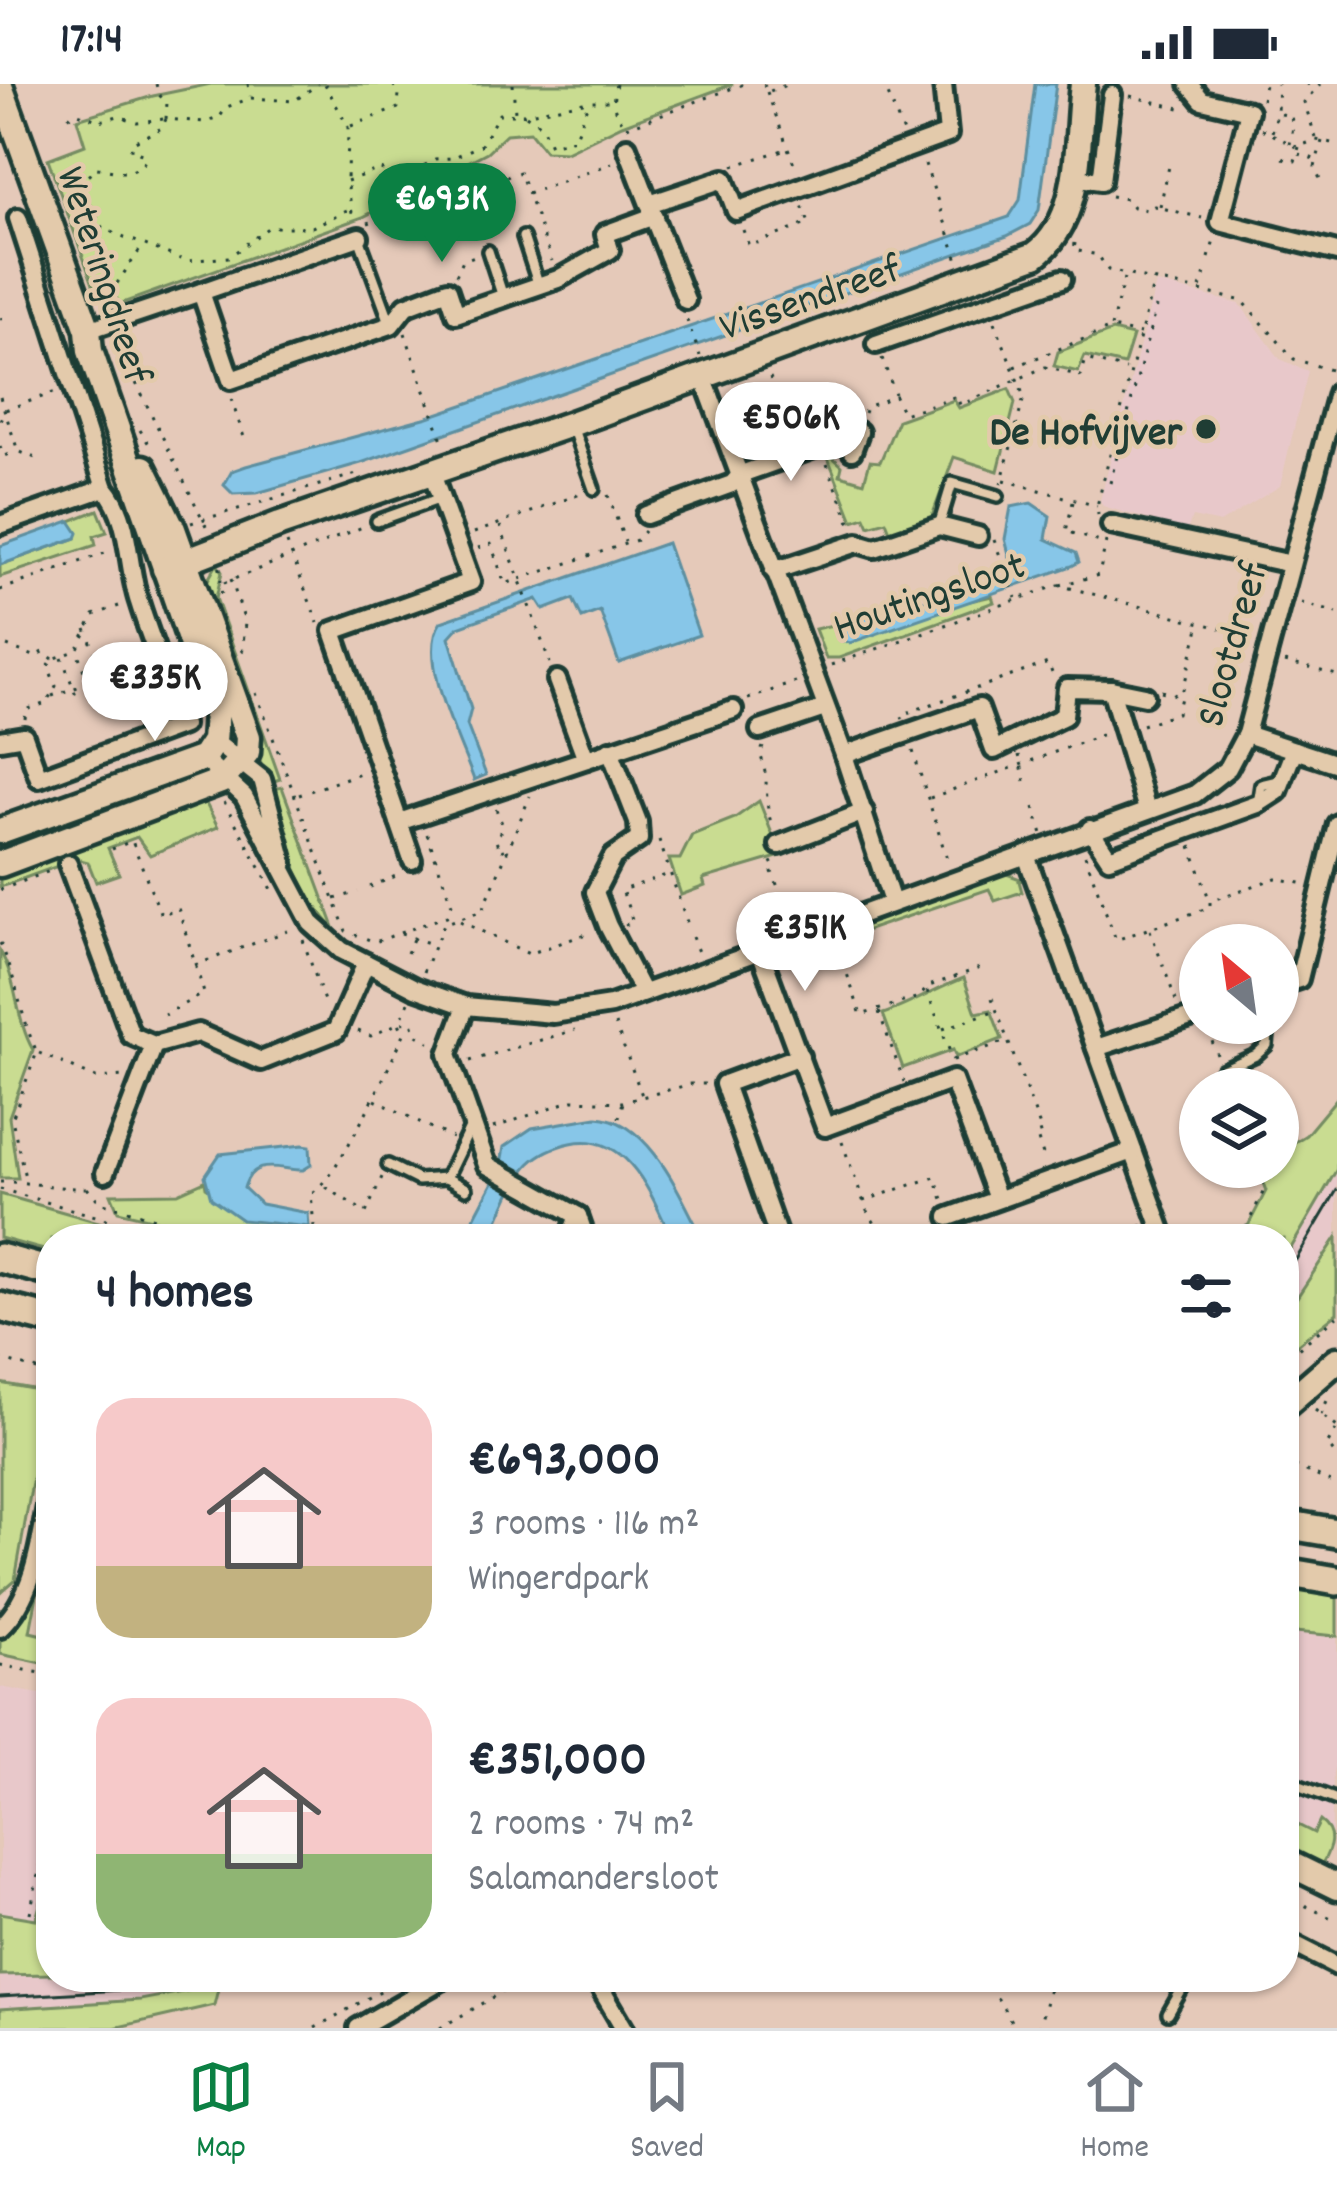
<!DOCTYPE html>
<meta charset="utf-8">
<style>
:root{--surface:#fff;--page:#f6f6f7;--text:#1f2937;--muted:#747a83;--line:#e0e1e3;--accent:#0b8043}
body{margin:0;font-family:Dekko,sans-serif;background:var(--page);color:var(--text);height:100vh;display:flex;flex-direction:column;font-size:45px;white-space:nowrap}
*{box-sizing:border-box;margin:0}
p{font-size:39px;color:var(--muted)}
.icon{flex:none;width:66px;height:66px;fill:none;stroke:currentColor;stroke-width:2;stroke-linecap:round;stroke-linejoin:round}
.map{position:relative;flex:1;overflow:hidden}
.panel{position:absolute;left:36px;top:1140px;width:1263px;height:768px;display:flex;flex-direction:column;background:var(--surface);border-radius:48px;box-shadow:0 3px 9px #0004}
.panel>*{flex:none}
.needle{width:78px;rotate:331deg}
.tools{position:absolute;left:1179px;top:840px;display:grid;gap:24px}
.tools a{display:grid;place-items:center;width:120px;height:120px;border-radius:50%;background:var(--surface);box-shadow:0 3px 9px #0004;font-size:60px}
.price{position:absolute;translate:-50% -102px;padding:0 27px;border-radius:42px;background:#fff;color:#222;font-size:39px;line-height:78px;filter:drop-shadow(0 3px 6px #0008)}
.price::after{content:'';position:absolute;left:50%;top:72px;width:36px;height:27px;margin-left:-18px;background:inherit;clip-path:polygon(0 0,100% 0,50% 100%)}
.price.on{background:var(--accent);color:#fff}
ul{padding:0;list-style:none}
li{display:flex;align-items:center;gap:36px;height:300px;padding:0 60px}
li span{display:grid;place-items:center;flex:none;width:336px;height:240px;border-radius:36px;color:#555}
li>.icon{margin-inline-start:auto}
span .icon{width:144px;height:144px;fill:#fffc;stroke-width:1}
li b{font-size:51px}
h2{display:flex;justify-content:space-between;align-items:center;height:144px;padding:0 60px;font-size:51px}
.status{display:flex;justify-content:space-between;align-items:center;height:84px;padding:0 60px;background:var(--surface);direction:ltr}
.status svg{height:33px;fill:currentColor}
.tabs{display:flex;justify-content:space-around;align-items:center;height:168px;border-top:3px solid var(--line);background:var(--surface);font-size:33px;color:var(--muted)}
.tabs a{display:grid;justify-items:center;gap:6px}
.tabs .on{color:var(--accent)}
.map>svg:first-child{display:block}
.built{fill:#e8c8ca}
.green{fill:#c9dc91;stroke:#748c62;stroke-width:3}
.water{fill:#87c6e8;stroke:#5d8fa0;stroke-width:3}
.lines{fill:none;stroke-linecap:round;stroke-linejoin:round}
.lane-casing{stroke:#1f3d34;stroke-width:18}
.street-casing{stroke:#1f3d34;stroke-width:26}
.secondary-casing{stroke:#1f3d34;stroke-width:33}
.primary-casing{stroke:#1f3d34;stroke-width:36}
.path{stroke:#1f3d34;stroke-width:3;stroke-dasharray:3 9;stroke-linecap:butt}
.lane{stroke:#e3caab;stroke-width:9}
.street{stroke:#e3caab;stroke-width:16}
.secondary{stroke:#e3caab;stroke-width:24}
.primary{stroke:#e3caab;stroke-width:27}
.tram{stroke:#1f3d34;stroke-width:3}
.poi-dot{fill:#1f3d34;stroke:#e3caab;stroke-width:4.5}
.labels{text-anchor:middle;stroke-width:9;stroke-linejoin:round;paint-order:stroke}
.street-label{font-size:42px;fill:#1f3d34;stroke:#e3caab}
.poi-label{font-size:42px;font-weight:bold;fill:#1f3d34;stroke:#e3caab;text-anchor:end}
</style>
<div class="status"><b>17:14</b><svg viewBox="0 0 49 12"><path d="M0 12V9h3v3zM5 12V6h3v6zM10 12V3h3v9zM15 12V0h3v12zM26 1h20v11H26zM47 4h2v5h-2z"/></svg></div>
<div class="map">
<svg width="1337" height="1944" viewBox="0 0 1337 1944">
<rect width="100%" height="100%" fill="#e5c9b9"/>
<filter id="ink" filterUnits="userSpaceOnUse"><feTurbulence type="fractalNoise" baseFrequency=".00833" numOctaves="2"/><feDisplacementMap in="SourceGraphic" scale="24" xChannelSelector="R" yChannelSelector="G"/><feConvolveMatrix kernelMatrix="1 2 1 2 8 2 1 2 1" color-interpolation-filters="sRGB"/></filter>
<g filter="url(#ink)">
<!-- built -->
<g class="built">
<path d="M1156,199L1240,220L1280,275L1308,287L1280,402L1220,439L1192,433L1187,447L1103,422L1100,417Z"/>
<path d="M1337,1085V1153L1284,1233V1176Z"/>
<path d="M1284,1547L1337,1552V1674L1333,1688L1331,1766L1284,1742Z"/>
<path d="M0,1603L51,1612V1874L0,1875Z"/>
<path d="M51,1890V1893H254L140,1916L0,1925V1891Z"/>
</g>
<!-- green -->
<g class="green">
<path d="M211,0H733L622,41L566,68L545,67L530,48L506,50L487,68L363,133L120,220L109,202L95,206L48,75L85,61L77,35L153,12Z"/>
<path d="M1112,247L1133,252L1124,281L1085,272L1078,288L1054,282L1058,268Z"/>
<path d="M1009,305L1015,319L998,387L954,373L931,435L891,450L886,437L869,442L865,433L853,437L825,366L842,382L840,391L864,398L870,377L880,378L898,336L954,316L959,324Z"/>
<path d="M98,426L107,448L94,452L96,461L0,493V481L76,454L70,437Z"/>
<path d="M217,480L222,488L216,514L280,695L268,699L201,508Z"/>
<path d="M992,512L994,518L839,574H826L815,545L841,539L837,547Z"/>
<path d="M282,703L335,846C295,804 287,760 270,706Z"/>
<path d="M202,712L218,743L150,771L137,753L108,764L119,790L96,798L88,778L77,775L0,803V788Z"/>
<path d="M759,717L781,772L703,795L705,802L681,811L669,775H680L692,751L735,734Z"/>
<path d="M1004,789L1023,796L1019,797L1022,808L995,817L989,805L841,855L839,849Z"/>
<path d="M0,867C18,898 15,934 33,966L9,1033L18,1094H0Z"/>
<path d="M964,894L976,929L991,926L1002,955L956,973L953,966L903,984L883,930C912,920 935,905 964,894Z"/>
<path d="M1337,1014V1085L1284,1176V1155H1225L1247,1144L1266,1107L1257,1083H1278V1068L1306,1051Z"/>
<path d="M205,1097L206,1103L268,1142L309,1143L307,1155H235L118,1127L111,1110L178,1109Z"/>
<path d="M0,1110L144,1151L161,1155H51V1168L0,1154Z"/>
<path d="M1337,1153V1229L1284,1271V1233Z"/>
<path d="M0,1299L48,1308L15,1496L0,1509Z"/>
<path d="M1284,1499L1337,1508V1552L1284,1547Z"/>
<path d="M32,1500L39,1501L30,1548L51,1553V1581L0,1570V1557L22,1535Z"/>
<path d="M1284,1734L1314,1749L1320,1737C1337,1749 1331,1764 1322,1780L1312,1781L1284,1767Z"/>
<path d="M51,1783V1890L0,1891V1829L36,1835Z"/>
<path d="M219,1901L214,1921L114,1944H0V1925L140,1916Z"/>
</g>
<!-- water -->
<g class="water">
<path d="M1035,0H1056L1039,126L1030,140L1007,152L361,379L257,409L233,410L224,401L232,387L246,382L428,333L1009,133L1020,116Z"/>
<path d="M1031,419L1050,432L1046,455L1076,469L1079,478L1072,482L850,559L840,556L837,547L841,539L1015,493L1005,455L1011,423Z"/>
<path d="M70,437L78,449L76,454L0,481V462Z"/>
<path d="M667,459L699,551L619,579L600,527L582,534L573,515L544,526L537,515L458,543L449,553L471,625L467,641L486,691L474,696C460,657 416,573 441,538Z"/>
<path d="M597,1033C650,1036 681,1113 703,1155H672C652,1113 629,1047 571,1059C557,1062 540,1069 529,1080C511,1099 502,1131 489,1155H463L500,1085L504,1063L532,1044Z"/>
<path d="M303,1061L310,1062L311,1081L303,1086C279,1086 253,1072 244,1104L261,1120L308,1129L309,1143L242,1136L211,1114L205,1092L220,1070Z"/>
</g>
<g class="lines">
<!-- lane casing -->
<g class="lane-casing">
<g id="lane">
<path d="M523,153L539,202"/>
<path d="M361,159L391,241"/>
<path d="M488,167L503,213"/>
<path d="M573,345L594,405"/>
<path d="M377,437L441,414"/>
<path d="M939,442L952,399L998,412"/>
<path d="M1258,720L1261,701L1282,696"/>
<path d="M1222,986L1256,971L1267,961L1269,939"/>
<path d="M388,1081L418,1096L446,1094"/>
<path d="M466,1105L446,1094L472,1040"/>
<path d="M1284,1696L1337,1716"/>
<path d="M1168,1930L1189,1893"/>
</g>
</g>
<!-- street casing -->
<g class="street-casing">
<g id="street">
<path d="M1189,0L1202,16L1249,27L1220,138L1337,168"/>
<path d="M627,63L649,120L724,95L736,127L948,50L943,0"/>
<path d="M1072,93L1101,97L1112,11"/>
<path d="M651,127L686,216"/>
<path d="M201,208L359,153"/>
<path d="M88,246L201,208L231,296L391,241L406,222L448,206L456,230L558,195L610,166L605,150L654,132"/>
<path d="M876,260L1062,195"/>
<path d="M702,290L844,671L892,818"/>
<path d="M431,387L471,498L333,547L399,738L733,626"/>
<path d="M646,431L732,400L741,390L859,348L852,367"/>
<path d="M0,441L105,404"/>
<path d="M1111,441L1291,480"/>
<path d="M774,487L858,459L875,464L939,442L978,452"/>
<path d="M557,596L586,675"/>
<path d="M1111,605L1147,726"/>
<path d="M760,646L825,624"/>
<path d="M1246,650L1337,680"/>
<path d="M0,656L24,652L39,694L183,641C169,600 152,560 139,518C127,482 131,434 105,404L18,134"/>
<path d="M214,657L262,695L284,779"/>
<path d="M610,666L638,738L639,755L613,773L595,808L608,842L643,909"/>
<path d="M844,671L979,624L994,666L1064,632L1067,604L1111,605L1145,612"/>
<path d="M203,674L244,712L311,839L341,866L415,904L466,922L553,930L611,921L1195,710L1228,684L1246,650L1337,309"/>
<path d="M399,738L412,776"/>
<path d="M1090,745L1109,774L1258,720L1278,707L1294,666"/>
<path d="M779,761L864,728"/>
<path d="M1026,771L1165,1155"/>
<path d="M68,780L131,951L154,961L198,949L261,977L336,947L366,879"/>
<path d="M760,867L825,1043L953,996L997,1115"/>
<path d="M1278,902L1299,895L1337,740"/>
<path d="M466,922L448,970L487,1081L578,1132L586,1155"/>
<path d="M1096,964L1200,930"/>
<path d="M105,1089L154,961"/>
<path d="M949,1133L1133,1067"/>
<path d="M569,1155L578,1132"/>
<path d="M779,1155L724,1000L800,972"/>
<path d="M0,1544C37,1511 42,1446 51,1399"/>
<path d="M1284,1855L1337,1882"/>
<path d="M594,1893L624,1944"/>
<path d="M358,1944L447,1893"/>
</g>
</g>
<!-- secondary casing -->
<g class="secondary-casing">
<g id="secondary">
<path d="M0,2L88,246L90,267L216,630L214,657L203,674L0,747"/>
<path d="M165,485L280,440L571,340L1035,171C1084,135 1076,56 1083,0"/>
<path d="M0,780L221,697L247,668L248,653L173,445L143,384"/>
<path d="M1284,1322L1337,1276"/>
<path d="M1284,1777L1337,1803"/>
</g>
</g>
<!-- primary casing -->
<g class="primary-casing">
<g id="primary">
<path d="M0,1174L51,1188"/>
<path d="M0,1223L51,1236"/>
<path d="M1284,1440L1337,1449"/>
<path d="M1284,1488L1337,1497"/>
</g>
</g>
<!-- path -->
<g class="path">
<path d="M156,0L159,11L167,18L166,35L206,38L219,34L227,23L251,14L294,17L318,0"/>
<path d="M248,0L250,12"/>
<path d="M325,0L348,43L347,97L353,135"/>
<path d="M513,0L515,28"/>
<path d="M616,0C612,18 612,27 625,40"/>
<path d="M764,0L767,8L789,0"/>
<path d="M884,0L903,49"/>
<path d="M1306,0L1316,2"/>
<path d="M767,8L796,85"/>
<path d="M1130,12L1184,25"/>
<path d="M1262,16L1265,0"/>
<path d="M1281,30L1291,32L1293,43L1290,60"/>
<path d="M526,31L542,42L550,61L574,55L588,19"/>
<path d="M68,33L78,29L100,37L118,32L137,38L164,35"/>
<path d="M166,35L162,44L131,59V67L142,70L145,77C132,94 116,87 97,84L84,95L82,105L104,145L186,177L229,173L269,143H312L349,125"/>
<path d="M351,42L398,24L399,10L393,0"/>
<path d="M627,43L744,0"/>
<path d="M1262,45L1297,63L1316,56L1337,60"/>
<path d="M1272,48C1278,31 1278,17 1277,0"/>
<path d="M1316,54L1304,18L1320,0"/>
<path d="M1322,57L1315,83L1320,95L1324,97"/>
<path d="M1299,70L1317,76"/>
<path d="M1283,74L1295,77L1299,63"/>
<path d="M925,80L959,179"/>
<path d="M733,82L786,65"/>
<path d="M599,84L612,79"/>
<path d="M506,93L520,88L552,177"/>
<path d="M574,93L591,87"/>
<path d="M347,97L380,85L406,93L435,75L452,74L481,61L499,30H524L588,17H613"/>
<path d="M481,101L499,95"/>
<path d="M549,102L567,96"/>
<path d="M456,110L474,104"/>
<path d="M528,110L541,105"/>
<path d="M1111,112L1127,115L1133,123L1147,126L1154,122L1202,134"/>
<path d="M431,118L449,112"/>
<path d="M1160,122L1170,78"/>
<path d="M368,139L423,121"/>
<path d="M743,146L749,162L809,139L802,122"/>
<path d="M1075,159L1074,166L1098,171L1108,186L1243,217L1294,275L1337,288"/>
<path d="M1209,174L1215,153"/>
<path d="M456,191L463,176L478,171"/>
<path d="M1200,204L1207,183"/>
<path d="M99,214L111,208L142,163"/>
<path d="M0,235L8,233"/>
<path d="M687,236L700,272"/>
<path d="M995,238L1024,313L1001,400"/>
<path d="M1111,243L1124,194"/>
<path d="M405,249L443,359"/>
<path d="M115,256L208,446"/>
<path d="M882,274L895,310"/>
<path d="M1014,283L1111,244L1140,250"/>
<path d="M770,293L791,351"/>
<path d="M0,313L18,367L40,376"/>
<path d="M231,315L246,359"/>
<path d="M864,329L866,323L895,312L903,330L957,312L960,321L1045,283L1081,292L1086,275L1126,286"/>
<path d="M0,336L5,326L56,308"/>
<path d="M140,346L151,363"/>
<path d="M0,362L4,372L14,368"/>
<path d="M827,380L852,443"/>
<path d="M1004,396L1097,422"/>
<path d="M1110,399L1156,223"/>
<path d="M608,411L625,458"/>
<path d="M1073,418L1066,447L1103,459"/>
<path d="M1098,431L1097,422L1154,197"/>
<path d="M191,439L360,389"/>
<path d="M500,442L550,579"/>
<path d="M474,449L583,409"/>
<path d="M994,456L1016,514"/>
<path d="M287,459L318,539"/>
<path d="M478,464L491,460L505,500L637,456L644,447"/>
<path d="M220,483L222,516"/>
<path d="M231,495L245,538L242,573"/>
<path d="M224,499L365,442"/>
<path d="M1060,501L1099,491L1106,457"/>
<path d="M0,506L108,468"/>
<path d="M1301,519L1337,529"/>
<path d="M119,522L94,531L77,566L87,596L123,616"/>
<path d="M86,545L96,571"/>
<path d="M7,562L34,572L44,568L53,575"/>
<path d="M62,573L77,614"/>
<path d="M1285,578L1337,591"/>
<path d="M831,581L1059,501L1231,547L1240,563L1247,566"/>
<path d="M1161,607L1180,612"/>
<path d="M256,609L346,847L375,858L455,829"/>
<path d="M52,612L83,601L86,597"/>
<path d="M748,615L796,598"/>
<path d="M25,635L26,626L46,619L56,602L48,582L53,575L75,567"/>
<path d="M903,635L901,631L1048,579L1054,594"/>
<path d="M1142,641L1177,629L1200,540"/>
<path d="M763,663L760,670C771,697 762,716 773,744"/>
<path d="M913,667L948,778"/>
<path d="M1019,671L1025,697"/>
<path d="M299,711L363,688"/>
<path d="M930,714L1107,649"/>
<path d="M224,718L274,809"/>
<path d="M1034,723L1042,750"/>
<path d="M496,725L503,742L496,756L499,767L504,766"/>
<path d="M427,750L444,798"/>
<path d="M659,756L689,844"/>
<path d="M1191,762L1209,815"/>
<path d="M112,765L132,757L161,831L178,824L204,909L164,931"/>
<path d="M1085,771L1116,856L1210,823V817L1276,794L1305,800"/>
<path d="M773,778L769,780L792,839"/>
<path d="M370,803L403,789"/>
<path d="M0,806L50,787"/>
<path d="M447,807L455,829"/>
<path d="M335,815L358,808"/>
<path d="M460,837L529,870L589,849"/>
<path d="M625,841L633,838L622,806L669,790"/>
<path d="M1150,846L1178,922"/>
<path d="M401,850L432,860"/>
<path d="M692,853L698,868"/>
<path d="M303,856L325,920"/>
<path d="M836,857L861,931L919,913L929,902L980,884"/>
<path d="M0,859C17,894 20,933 37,968L12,1035L26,1098"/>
<path d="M407,869L413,855"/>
<path d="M195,881L293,845"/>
<path d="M423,888L444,840L483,826L530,712"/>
<path d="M927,907L953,976"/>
<path d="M992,914L1042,1048L1036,1050L1045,1077"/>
<path d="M879,928L904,998"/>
<path d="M615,940L643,1014"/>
<path d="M943,945L996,926"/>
<path d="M1208,946L1217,971"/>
<path d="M358,947L371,952L399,939L412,938L416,950L434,961"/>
<path d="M39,969L96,994L126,992"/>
<path d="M953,976L1006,957"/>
<path d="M470,977L575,946"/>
<path d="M375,1016L452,1054"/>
<path d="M619,1034L623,1018"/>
<path d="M493,1044L573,1016L623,1018L691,1000H705"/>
<path d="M842,1058L867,1127L885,1155"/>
<path d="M0,1098C29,1097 57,1105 87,1104"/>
<path d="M326,1103L366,1129L382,1093"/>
<path d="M87,1104L100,1118L226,1155"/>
<path d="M0,1105L177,1155"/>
<path d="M863,1117L935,1093L943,1115"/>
<path d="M315,1155L311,1109C336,1098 390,981 404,950L399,939L409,918"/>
<path d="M1106,1155L1144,1141"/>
<path d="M1226,1155L1244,1148L1265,1104L1257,1083"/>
<path d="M0,1275L51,1290"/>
<path d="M1284,1283L1291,1271L1337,1232"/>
<path d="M1315,1326L1337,1343"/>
<path d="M1321,1331L1329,1312"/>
<path d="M1336,1346L1327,1361L1337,1373"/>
<path d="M1284,1377L1337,1401"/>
<path d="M0,1581L51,1591"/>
<path d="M1284,1811L1337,1837"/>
<path d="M30,1829L41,1778L48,1771L51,1758"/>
<path d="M985,1893L1015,1944"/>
<path d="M315,1944L405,1893"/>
<path d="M440,1944L529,1893"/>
<path d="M1039,1944L1052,1893"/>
</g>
<!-- lane -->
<use href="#lane" class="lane"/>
<!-- street -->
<use href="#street" class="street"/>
<!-- secondary -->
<use href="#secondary" class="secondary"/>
<!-- primary -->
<use href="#primary" class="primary"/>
<!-- tram -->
<g class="tram">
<path d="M1284,1196L1337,1106"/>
<path d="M0,1913L139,1905L205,1893"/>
</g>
</g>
</g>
<!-- markers -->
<circle class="poi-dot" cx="1206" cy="345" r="12"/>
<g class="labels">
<!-- street labels -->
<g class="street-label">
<text transform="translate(107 190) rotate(72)" y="15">Weteringdreef</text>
<text transform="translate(809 211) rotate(-19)" y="15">Vissendreef</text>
<text transform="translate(928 509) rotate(-19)" y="15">Houtingsloot</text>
<text transform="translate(1229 560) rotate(-74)" y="15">Slootdreef</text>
</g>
<!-- poi labels -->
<g class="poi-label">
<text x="1182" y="360">De Hofvijver</text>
</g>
</g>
</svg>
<div class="tools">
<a><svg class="needle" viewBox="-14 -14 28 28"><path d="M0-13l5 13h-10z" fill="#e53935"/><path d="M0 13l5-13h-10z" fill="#747a83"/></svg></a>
<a><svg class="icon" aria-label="layers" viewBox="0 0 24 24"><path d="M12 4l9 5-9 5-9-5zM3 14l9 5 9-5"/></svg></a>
</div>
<b class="price on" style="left:442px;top:181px">€693K</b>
<b class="price" style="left:791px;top:400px">€506K</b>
<b class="price" style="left:155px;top:660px">€335K</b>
<b class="price" style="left:805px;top:910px">€351K</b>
<section class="panel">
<h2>4 homes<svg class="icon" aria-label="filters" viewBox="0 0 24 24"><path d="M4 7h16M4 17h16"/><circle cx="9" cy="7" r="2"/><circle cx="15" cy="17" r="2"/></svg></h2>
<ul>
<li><span style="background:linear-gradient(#f6c9c9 70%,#c2b280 0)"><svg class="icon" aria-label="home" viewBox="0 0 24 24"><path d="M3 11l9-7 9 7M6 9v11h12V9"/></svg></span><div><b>€693,000</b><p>3 rooms · 116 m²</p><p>Wingerdpark</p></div></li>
<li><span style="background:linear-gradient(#f6c9c9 65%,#8fb573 0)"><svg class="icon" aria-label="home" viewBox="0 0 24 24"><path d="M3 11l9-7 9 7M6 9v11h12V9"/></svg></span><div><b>€351,000</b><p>2 rooms · 74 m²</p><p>Salamandersloot</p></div></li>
</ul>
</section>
</div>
<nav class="tabs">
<a class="on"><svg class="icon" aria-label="map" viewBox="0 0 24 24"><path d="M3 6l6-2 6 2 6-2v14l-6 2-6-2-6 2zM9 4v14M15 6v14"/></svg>Map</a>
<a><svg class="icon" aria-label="saved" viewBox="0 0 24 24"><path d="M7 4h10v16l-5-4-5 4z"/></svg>Saved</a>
<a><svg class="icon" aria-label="home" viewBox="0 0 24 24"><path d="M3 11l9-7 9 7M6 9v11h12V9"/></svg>Home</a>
</nav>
